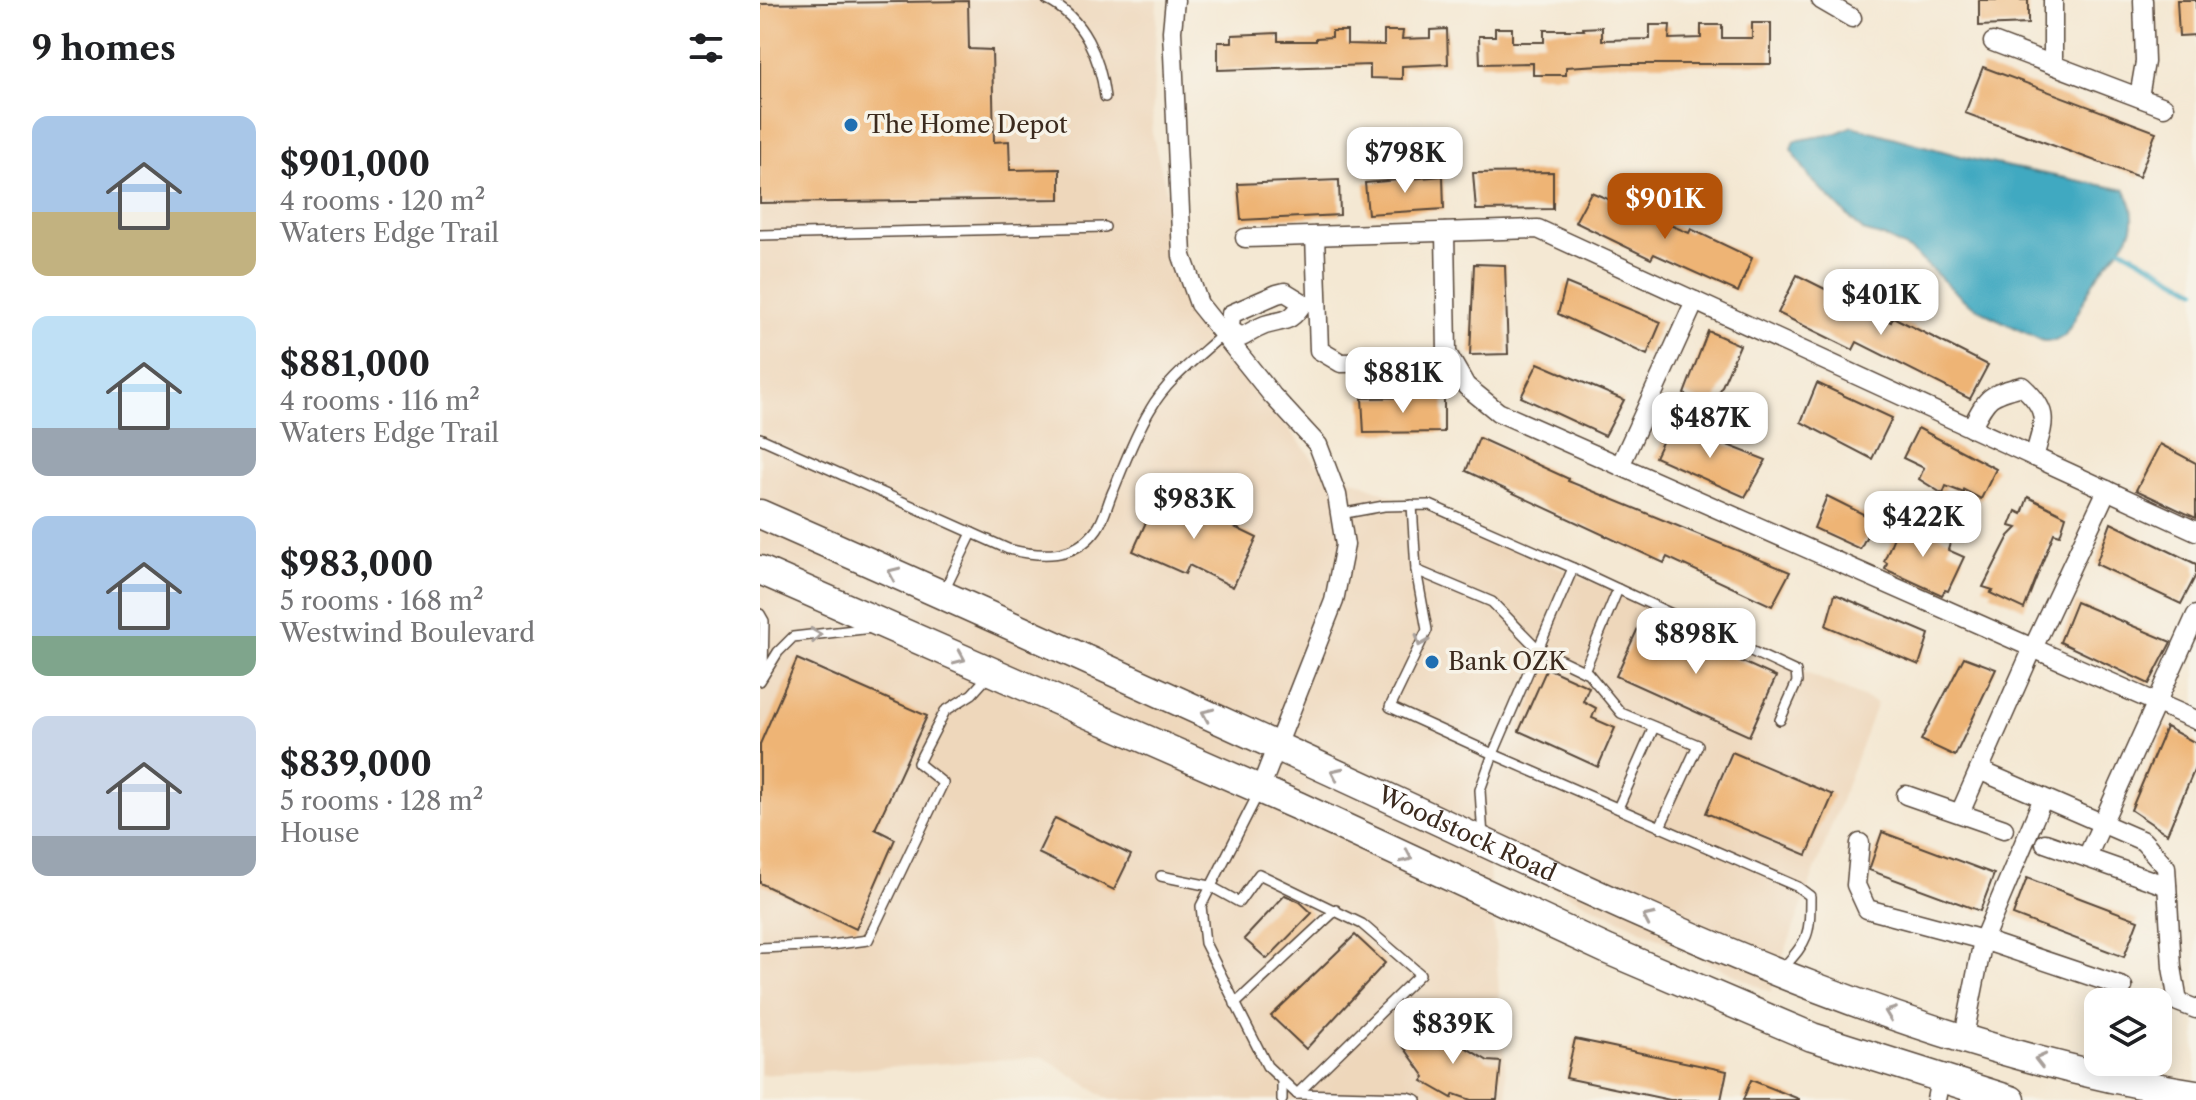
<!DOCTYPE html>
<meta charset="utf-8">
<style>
:root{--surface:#fff;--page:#f2f2f2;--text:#202124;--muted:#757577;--accent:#b45309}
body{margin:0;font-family:"Libre Caslon Text",serif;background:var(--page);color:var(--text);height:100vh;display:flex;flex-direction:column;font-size:30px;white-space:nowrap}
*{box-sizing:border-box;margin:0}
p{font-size:26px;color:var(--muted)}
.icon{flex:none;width:44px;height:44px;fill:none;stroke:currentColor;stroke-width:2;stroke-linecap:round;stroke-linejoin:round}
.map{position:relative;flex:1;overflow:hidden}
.drawer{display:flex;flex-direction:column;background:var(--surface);width:760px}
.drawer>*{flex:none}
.buttons{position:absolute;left:1324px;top:988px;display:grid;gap:16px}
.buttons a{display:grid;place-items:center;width:88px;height:88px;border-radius:16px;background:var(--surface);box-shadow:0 4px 20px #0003;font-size:40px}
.price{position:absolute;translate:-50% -68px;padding:0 18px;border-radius:16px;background:#fff;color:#222;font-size:26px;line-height:52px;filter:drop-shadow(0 2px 4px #0008)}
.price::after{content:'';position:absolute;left:50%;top:48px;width:24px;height:18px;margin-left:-12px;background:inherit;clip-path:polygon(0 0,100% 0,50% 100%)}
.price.on{background:var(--accent);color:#fff}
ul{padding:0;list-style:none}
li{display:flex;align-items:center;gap:24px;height:200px;padding:0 32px}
li span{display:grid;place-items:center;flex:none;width:224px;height:160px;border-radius:16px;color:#555}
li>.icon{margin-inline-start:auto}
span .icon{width:96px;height:96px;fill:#fffc;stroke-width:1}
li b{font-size:34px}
h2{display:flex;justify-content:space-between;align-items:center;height:96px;padding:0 32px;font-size:34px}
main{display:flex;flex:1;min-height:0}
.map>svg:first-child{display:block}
.built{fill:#eed7bb}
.water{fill:#41a9c1;stroke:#3e6a70;stroke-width:2}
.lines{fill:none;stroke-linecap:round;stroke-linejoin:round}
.stream{stroke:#41a9c1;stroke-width:5}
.building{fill:#eeb474}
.service-casing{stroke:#574639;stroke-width:12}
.minor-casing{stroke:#574639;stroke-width:21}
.primary-casing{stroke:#574639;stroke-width:31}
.service{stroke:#fff;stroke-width:9}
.minor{stroke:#fff;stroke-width:18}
.primary{stroke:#fff;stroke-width:28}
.oneway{stroke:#a79f9a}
.poi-dot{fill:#1f6fb2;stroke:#f7f3e8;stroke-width:3}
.labels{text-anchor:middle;stroke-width:7;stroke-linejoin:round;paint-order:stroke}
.poi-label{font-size:24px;fill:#3b2a1e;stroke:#f7f3e8;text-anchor:start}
.street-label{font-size:24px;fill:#3b2a1e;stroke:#f7f3e8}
</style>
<main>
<section class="drawer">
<h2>9 homes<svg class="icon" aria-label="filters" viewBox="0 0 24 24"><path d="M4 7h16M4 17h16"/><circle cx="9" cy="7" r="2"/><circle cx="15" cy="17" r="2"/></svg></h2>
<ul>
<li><span style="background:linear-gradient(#a9c7e8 60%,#c2b280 0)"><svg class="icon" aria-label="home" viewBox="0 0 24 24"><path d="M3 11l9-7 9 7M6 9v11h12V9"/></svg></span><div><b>$901,000</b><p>4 rooms · 120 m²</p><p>Waters Edge Trail</p></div></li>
<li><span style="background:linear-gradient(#bfe0f5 70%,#9aa5b1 0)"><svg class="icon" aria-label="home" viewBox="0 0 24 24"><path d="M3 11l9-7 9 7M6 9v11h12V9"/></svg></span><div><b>$881,000</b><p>4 rooms · 116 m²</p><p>Waters Edge Trail</p></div></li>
<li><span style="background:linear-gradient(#a9c7e8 75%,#7fa58c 0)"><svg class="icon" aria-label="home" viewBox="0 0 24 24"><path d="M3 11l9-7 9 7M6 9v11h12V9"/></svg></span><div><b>$983,000</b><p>5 rooms · 168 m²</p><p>Westwind Boulevard</p></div></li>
<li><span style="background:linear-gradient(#c9d6e8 75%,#9aa5b1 0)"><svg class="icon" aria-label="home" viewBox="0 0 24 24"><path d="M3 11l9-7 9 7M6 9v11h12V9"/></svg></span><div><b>$839,000</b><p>5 rooms · 128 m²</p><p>House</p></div></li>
</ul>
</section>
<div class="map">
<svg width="1436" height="1100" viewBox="0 0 1436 1100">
<rect width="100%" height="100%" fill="#f7f3e8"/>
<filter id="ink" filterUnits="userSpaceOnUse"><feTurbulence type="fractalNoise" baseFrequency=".0125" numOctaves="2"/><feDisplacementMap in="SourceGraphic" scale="16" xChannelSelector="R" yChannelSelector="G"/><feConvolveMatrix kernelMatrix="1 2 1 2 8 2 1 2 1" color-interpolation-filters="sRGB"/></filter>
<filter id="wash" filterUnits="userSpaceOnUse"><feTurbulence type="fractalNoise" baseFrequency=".006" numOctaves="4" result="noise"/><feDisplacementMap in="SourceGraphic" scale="32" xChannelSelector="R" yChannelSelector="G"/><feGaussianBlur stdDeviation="1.8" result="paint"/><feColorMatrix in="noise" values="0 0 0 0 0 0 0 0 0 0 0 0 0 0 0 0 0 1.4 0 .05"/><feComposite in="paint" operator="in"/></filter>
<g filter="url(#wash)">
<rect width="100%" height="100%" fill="#f4e8d3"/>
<!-- built -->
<path class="built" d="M0,0H397L392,133L438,315L557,464L1117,703L1010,992L728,856L748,1100H350L283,1057L0,1075Z"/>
<!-- water -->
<path class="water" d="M1092,126L1215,160L1365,190C1389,236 1355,246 1334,281C1323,299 1317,319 1304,336L1295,341H1283L1229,315L1204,300L1152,251L1124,237L1103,231L1051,179L1031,149L1034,141L1077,133Z"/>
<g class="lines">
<!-- stream -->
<path class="stream" d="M1361,248L1436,290"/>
</g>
<g id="blocks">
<!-- building -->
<g class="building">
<path d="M1219,0H1268V24L1219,26Z"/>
<path d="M1417,0H1436V35L1419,36Z"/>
<path d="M208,1L209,49L232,50L234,142L249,141L250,170L300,169V199L0,203V4Z"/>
<path d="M992,23H1011V64H858L806,67V75H773V63L720,64L719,36H735V28H752V42H784V30H824L823,28L842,27V40L890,39V25H910L909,39L941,38V25H962V38H992Z"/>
<path d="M687,29L688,64L642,66V79L610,78V65L458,70V42H472V35L518,33V41H556V38L572,37V31H587V44L624,45V31H643L642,39L670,38V30Z"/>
<path d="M1223,67L1396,132L1379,177L1205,113Z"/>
<path d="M793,172V209L716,210L713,173Z"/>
<path d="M683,176L684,209L608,214L605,183Z"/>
<path d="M579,180L580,215L481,220L478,184Z"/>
<path d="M831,192L929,233L931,229L992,258L978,292L894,254L891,259L815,222Z"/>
<path d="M714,264L745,265L748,354L710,355Z"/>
<path d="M1037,275L1131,322L1133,317L1228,365L1210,399L1097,342L1093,350L1018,313Z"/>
<path d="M806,283L901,322L887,355L798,314Z"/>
<path d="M948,331L980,345L953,407L924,394Z"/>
<path d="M778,363L864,400L845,436L761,397Z"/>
<path d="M1057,383L1132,418L1112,459L1041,422Z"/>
<path d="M684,397V432L604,433L602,398Z"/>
<path d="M911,423L1006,460L985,497L895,457Z"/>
<path d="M1158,428L1236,469L1221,499L1204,490V493L1186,486L1183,494L1159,479L1164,468L1143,458Z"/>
<path d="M719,438L809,479L808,481L1030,572L1012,606L907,557L904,563L706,471Z"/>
<path d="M1400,444L1436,463V518L1376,490Z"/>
<path d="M400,491L497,538L473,587L429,565L425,574L373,551Z"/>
<path d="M1067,496L1115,520L1100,549L1054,528Z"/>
<path d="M1268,497L1306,516L1300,535L1294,533L1264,609L1230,593L1233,590L1223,587L1249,536L1257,528L1250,526L1256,511L1262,514Z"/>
<path d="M1351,523L1436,564V575L1421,604L1336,564Z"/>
<path d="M1149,524L1191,540L1188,550L1204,557L1188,591L1185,590L1182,595L1125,569L1127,563L1124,561L1138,527L1145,530Z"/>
<path d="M1075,594L1169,634L1159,665L1066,626Z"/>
<path d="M1316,602L1411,642L1389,684L1300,642Z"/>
<path d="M883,617L1016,677L989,736L856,676Z"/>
<path d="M1204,657L1236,669L1195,756L1161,740Z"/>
<path d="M37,659L167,716L115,829L135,839L96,929L0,883V744Z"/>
<path d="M787,668L829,687L823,701L836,708L832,718L855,728L838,767L759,731Z"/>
<path d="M1406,727L1436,743V766L1407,834L1371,810Z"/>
<path d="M972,752L1073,795L1047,855L946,813Z"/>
<path d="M295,818L371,855L354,890L278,853Z"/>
<path d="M1122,832L1234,874L1220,911L1109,870Z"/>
<path d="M1267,878L1378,920L1364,957L1253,915Z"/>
<path d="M525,895L540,902L552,913L507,959L484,939Z"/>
<path d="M595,935L625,963L546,1049L511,1016Z"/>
<path d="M681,1022L687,1036L728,1061L741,1062L737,1100H711L694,1094L692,1098L662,1081L665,1077L641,1043Z"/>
<path d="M815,1039L967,1071L961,1100H910L806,1078Z"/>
<path d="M991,1080L1039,1099V1100H983Z"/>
</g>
</g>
</g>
<g filter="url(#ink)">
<use href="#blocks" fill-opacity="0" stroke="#574639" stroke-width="2"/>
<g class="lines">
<!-- service casing -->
<g class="service-casing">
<g id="service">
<path d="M287,0C324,18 340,58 345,97"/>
<path d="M0,235L345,227"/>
<path d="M0,438L248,549C280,557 315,560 337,529C345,518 348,501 354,489C365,462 375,435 390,410C407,380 437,358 462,335"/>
<path d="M652,505L656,570L732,602L778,649L828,673L861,713L938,745L900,827"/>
<path d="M580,514L624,506L670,505L813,568L733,754L630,707L667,630L656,570"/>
<path d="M813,568L858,589L824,671"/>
<path d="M858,589L1036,672L1037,682L1020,720"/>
<path d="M184,591L212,533"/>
<path d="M0,614L4,621L3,673"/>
<path d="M0,681L18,652L33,637L112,628"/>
<path d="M499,792L441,906L445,943L507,1066L537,1094L648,1097L657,1100"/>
<path d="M858,808L894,727"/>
<path d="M723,838L720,790L733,754L1038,887L1050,896C1050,935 1049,940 1022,969"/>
<path d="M401,876L450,886L479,902L499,874L602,924L660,974L537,1094"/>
<path d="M0,948L71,945L108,940L183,783L158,763L185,711L212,694L230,674"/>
<path d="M475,1004L576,910"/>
<path d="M522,1100V1081"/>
</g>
</g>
<!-- minor casing -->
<g class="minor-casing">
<g id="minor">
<path d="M415,0L412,31L422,256L439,304L512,395L558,445L577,495L585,545L574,601L500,789"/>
<path d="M1061,0L1092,18"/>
<path d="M1293,0V65"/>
<path d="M1233,42L1404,107"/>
<path d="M1379,97L1385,62L1383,0"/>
<path d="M685,232L687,353L706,386L738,412L1436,720"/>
<path d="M555,236L559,350L581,363L691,361"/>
<path d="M485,238L778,229L1436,531"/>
<path d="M470,330L471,314L517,294L525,292L543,303"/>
<path d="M470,330L482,337C489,333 497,328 505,325C526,319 530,323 543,303"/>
<path d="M1211,428C1228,396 1228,395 1262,386C1291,412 1284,422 1274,457"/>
<path d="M860,466L935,301"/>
<path d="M1219,770L1383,841L1406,867L1412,967L1418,1002L1436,1009"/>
<path d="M1146,795L1244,829"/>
<path d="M1200,813L1273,648L1347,490"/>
<path d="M1100,843L1096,885L1107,909L1223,940L1363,987"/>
<path d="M1285,843L1407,886"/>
<path d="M1327,857L1436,615"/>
<path d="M1203,1041L1223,940L1283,798"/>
<path d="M1176,1100L1180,1079"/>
</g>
</g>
<!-- primary casing -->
<g class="primary-casing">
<g id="primary">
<path id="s1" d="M0,514C214,608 428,705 640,803C896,922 1155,1050 1436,1094"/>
<path d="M0,570L538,806L848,950L1052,1037L1251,1100"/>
</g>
</g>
<!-- service -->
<use href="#service" class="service"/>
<!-- minor -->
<use href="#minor" class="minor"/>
<!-- primary -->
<use href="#primary" class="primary"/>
</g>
<!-- one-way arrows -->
<defs><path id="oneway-chevron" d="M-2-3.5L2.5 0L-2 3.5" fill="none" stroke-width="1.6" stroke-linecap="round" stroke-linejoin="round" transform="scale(2)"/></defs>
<g class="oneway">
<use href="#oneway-chevron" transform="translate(133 573) rotate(-156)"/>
<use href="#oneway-chevron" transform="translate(56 635) rotate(-7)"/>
<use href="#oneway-chevron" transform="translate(661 641) rotate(113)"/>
<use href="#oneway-chevron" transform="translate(200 658) rotate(24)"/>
<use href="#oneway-chevron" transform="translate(447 714) rotate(-156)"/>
<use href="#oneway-chevron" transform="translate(576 773) rotate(-155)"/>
<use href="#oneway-chevron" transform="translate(647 857) rotate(25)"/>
<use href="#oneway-chevron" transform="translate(888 918) rotate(-155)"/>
<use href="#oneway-chevron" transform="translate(1130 1013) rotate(-159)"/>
<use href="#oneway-chevron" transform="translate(1280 1060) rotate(-166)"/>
</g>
</g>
<!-- markers -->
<g class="poi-dot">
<circle cx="91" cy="125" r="8"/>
<circle cx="672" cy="662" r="8"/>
</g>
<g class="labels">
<!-- poi labels -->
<g class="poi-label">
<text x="107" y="133">The Home Depot</text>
<text x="688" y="670">Bank OZK</text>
</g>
<!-- street labels -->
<g class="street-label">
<text dy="8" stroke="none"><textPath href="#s1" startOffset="776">Woodstock Road</textPath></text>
</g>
</g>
</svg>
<div class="buttons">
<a><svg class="icon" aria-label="layers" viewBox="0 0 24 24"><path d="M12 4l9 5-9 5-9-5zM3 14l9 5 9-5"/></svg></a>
</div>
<b class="price" style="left:645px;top:195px">$798K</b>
<b class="price on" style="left:905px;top:241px">$901K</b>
<b class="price" style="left:1121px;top:337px">$401K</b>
<b class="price" style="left:643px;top:415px">$881K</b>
<b class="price" style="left:950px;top:460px">$487K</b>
<b class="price" style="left:434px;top:541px">$983K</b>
<b class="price" style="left:1163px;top:559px">$422K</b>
<b class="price" style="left:936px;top:676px">$898K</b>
<b class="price" style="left:693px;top:1066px">$839K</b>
</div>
</main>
